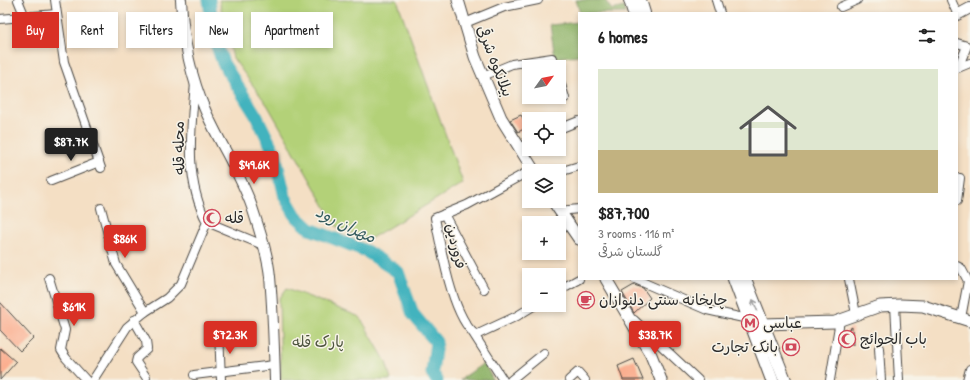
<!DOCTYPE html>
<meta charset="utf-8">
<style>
:root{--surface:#fff;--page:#f2f2f2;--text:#222;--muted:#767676;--accent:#d93025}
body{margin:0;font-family:"Patrick Hand","Playpen Sans Arabic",sans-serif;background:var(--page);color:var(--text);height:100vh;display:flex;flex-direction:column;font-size:15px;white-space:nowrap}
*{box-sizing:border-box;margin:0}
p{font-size:13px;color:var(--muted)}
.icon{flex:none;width:22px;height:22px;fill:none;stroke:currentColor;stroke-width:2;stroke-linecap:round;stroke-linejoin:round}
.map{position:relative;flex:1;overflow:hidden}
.panel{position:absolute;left:578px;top:12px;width:380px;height:268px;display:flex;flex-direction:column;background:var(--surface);border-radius:0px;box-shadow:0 2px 6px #0003}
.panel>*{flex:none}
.hud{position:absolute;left:12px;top:12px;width:380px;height:36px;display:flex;gap:8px}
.needle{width:26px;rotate:57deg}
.controls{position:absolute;left:522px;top:60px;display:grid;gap:8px}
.controls a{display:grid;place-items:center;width:44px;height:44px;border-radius:0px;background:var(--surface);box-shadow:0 2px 6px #0003;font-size:20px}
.price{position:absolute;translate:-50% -34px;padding:0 9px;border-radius:4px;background:var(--accent);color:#fff;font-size:13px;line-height:26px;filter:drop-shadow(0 1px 2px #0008)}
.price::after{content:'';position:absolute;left:50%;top:24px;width:12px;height:9px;margin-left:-6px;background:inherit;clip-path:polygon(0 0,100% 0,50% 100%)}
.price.current{background:#222;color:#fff}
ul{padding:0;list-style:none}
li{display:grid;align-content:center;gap:8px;height:212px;padding:0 20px}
li span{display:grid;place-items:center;height:124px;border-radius:0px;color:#555}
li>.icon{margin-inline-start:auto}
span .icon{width:72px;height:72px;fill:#fffc;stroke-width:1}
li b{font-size:17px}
h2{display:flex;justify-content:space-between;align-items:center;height:48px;padding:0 20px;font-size:17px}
.pill{padding:0 14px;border-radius:0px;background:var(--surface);box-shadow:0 2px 6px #0003;font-size:14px;line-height:36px}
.pill.current{background:var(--accent);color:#fff}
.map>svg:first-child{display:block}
.green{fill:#b3d178;stroke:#6f7e52}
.forest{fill:#8eb368;stroke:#5c6f4a}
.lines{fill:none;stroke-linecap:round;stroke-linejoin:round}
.river{stroke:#43b3be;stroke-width:13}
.building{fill:#fbaf90}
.minor-casing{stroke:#494642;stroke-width:10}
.tertiary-casing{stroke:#494642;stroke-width:12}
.secondary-casing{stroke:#494642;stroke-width:13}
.primary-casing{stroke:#494642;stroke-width:14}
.minor{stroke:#fff;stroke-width:8}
.tertiary{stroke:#fff;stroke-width:10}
.secondary{stroke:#fff;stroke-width:11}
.primary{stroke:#fff;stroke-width:12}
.oneway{stroke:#a0a0a0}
.labels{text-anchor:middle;stroke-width:3;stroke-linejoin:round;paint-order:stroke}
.street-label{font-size:15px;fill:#2b2b2b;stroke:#f7f3e8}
.poi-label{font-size:15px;fill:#2b2b2b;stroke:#f7f3e8;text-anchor:start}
.park-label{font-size:15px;fill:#4d543e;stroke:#f7f3e8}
.water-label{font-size:16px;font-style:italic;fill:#335b5e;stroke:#f7f3e8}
</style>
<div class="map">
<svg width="970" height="380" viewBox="0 0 970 380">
<rect width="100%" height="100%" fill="#f7f3e8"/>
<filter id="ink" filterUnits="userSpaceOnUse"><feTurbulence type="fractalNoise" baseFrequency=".025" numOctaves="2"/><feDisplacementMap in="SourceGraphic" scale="8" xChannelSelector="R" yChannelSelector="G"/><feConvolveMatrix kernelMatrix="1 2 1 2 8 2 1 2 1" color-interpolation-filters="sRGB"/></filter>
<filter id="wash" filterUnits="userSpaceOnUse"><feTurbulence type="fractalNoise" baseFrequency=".012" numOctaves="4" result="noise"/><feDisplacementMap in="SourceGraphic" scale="16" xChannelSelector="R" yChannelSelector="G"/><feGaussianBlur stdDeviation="0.9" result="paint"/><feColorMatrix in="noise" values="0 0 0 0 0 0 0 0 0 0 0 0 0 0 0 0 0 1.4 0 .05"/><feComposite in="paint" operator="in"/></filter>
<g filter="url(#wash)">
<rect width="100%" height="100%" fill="#f4dfc4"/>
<!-- green -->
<g class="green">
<path d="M219,0H397L463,183L368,240L337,227L268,106L233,58Z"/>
<path d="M287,288L360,317L386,362L391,380H281L279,299Z"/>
</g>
<!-- forest -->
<g class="forest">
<path d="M576,0H605L612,10L624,7L626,13H580Z"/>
<path d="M579,22V55L555,58L550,25Z"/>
<path d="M484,363L493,380H460Z"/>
</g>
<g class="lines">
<!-- river -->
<path class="river" d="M209,0L214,37L223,63L257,117L275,154L285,197L296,216L310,229L366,251L398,272L413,314L436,342L432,373L437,380"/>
</g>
<g id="blocks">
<!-- building -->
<g class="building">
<path d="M521,115L528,127L518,132L510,120Z"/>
<path d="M634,285L643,288L650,298L634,313L622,292Z"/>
<path d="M588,294L592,301L585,306L580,300Z"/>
<path d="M0,302L33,338L20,351L0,330Z"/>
<path d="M852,327L853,345L842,344L844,332Z"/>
<path d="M0,348L16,362L0,380Z"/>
<path d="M634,359L643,380H623L618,366Z"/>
</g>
</g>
</g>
<g filter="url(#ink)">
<use href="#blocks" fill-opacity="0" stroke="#494642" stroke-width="1"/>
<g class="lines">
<!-- minor casing -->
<g class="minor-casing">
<g id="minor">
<path d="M18,0L25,17"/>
<path d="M55,0L64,62L101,168"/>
<path d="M716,0L720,13"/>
<path d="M951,0L957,13"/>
<path d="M841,7L857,0"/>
<path d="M0,19L56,14"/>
<path d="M465,23L504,7L538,0"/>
<path d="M957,43L967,46L958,68L970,63"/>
<path d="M483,76L512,64L552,58L555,67"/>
<path d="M559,78L565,98"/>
<path d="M195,83C191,130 184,179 207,222L263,245"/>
<path d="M559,129L579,121"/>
<path d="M533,169L467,205L435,218C441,247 452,318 476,335L517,316L535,305"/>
<path d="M559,172L579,166"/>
<path d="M51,181L99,162"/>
<path d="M957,201L960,178"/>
<path d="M101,208L116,264L145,312"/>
<path d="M559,211L579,209"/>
<path d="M444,214L484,289"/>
<path d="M957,266L961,268L968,281L961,318"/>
<path d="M49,278L65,330L61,350L66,358L86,380"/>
<path d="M635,279L707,310L748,319"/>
<path d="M849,279L856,314"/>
<path d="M559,290L579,279"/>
<path d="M895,305L899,380"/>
<path d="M134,320L146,341L147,349L137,358L136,362L146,377"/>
<path d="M634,320L698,380"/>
<path d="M219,331L221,380"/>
<path d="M473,333L503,380"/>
<path d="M879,348L881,380"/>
<path d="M194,375L274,365"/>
<path d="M93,380L127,327L145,312L167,298L181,284L207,222"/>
<path d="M511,380L544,353"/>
<path d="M569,380L578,372L585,380"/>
<path d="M830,380L840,320"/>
<path d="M967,380L970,369"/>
</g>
</g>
<!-- tertiary casing -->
<g class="tertiary-casing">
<g id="tertiary">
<path d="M181,0C183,38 190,76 206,112C220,144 240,173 252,207C259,229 268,254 270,277C273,311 274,346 275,380"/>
<path d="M957,15L970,8"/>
</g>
</g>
<!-- secondary casing -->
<g class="secondary-casing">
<g id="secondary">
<path d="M458,0L475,57L501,118L534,171"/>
<path d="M553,201L579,239"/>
<path d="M606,279L651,355L661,380"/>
<path d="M756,322L763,324L835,322L880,306L900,305L923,306L970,321"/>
</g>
</g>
<!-- primary casing -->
<g class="primary-casing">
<g id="primary">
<path d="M630,0L634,13"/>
<path d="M640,0L644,13"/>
<path d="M734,279L772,380"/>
<path d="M745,279L785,380"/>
</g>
</g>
<!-- minor -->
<use href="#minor" class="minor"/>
<!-- tertiary -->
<use href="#tertiary" class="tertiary"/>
<!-- secondary -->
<use href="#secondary" class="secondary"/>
<!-- primary -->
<use href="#primary" class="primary"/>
</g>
<!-- one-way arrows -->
<defs><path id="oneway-shaft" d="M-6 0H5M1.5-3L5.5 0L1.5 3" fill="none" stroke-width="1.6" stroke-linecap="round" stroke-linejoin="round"/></defs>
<use class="oneway" href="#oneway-shaft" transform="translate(755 305) rotate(-112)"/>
</g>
<!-- icons -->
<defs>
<g id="mosque-ring" transform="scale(0.9)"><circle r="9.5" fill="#f7f3e8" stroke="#d1495b" stroke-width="1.5"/><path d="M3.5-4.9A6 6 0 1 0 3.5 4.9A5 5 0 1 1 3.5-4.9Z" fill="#d1495b"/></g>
<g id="cafe-ring" transform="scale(0.9)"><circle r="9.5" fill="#f7f3e8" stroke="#d1495b" stroke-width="1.5"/><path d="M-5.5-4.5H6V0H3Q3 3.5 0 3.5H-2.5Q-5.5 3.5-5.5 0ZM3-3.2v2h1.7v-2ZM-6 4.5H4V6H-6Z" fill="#d1495b"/></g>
<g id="metro-ring" transform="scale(0.9)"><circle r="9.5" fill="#f7f3e8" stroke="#d1495b" stroke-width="1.5"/><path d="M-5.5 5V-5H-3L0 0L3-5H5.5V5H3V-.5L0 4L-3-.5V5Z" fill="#d1495b"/></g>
<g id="bank-ring" transform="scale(0.9)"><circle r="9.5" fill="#f7f3e8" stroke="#d1495b" stroke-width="1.5"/><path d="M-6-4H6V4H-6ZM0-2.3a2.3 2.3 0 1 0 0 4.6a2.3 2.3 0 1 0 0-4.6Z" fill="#d1495b"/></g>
</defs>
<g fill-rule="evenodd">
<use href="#mosque-ring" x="212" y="218"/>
<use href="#cafe-ring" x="586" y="300"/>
<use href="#metro-ring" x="750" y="323"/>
<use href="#mosque-ring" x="847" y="339"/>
<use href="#bank-ring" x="791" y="347"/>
</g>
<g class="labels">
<!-- street labels -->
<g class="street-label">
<text transform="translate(495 61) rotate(69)" y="5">بیلانکوه شرقی</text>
<text transform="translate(179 148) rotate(-91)" y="5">محله قله</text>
<text transform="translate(456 246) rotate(77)" y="5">فروردین</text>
</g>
<!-- poi labels -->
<g class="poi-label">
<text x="225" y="223">قله</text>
<text x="599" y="305">چایخانه سنتی دلنوازان</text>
<text x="763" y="328">عباسی</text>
<text x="860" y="344">باب الحوائج</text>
<text x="778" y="352" text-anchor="end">بانک تجارت</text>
</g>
<!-- park labels -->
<g class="park-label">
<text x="318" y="347">پارک قله</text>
</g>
<!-- water labels -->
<g class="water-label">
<text transform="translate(346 224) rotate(26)" y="6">مهران رود</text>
</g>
</g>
</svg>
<div class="controls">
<a><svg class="needle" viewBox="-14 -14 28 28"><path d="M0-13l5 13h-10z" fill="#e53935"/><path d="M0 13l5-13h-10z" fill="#767676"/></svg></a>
<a><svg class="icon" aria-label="locate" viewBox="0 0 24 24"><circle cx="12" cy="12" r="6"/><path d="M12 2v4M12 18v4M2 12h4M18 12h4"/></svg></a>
<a><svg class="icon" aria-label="layers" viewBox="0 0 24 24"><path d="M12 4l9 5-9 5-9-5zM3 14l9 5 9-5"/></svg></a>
<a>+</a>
<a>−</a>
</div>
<b class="price current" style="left:71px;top:162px">$87.7K</b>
<b class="price" style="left:254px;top:185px">$49.6K</b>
<b class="price" style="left:125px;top:259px">$86K</b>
<b class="price" style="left:74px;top:327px">$61K</b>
<b class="price" style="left:230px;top:355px">$72.3K</b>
<b class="price" style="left:655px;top:355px">$38.7K</b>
<div class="hud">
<a class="pill current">Buy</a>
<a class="pill">Rent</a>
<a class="pill">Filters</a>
<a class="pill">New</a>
<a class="pill">Apartment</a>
</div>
<section class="panel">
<h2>6 homes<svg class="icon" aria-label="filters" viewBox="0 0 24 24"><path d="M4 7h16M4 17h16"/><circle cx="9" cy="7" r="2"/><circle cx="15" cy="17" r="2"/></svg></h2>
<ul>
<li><span style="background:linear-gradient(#dfe7d0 65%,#c2b280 0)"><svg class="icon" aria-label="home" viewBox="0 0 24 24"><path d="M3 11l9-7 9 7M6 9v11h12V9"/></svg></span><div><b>$87,700</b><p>3 rooms · 116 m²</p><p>گلستان شرقی</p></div></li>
</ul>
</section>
</div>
